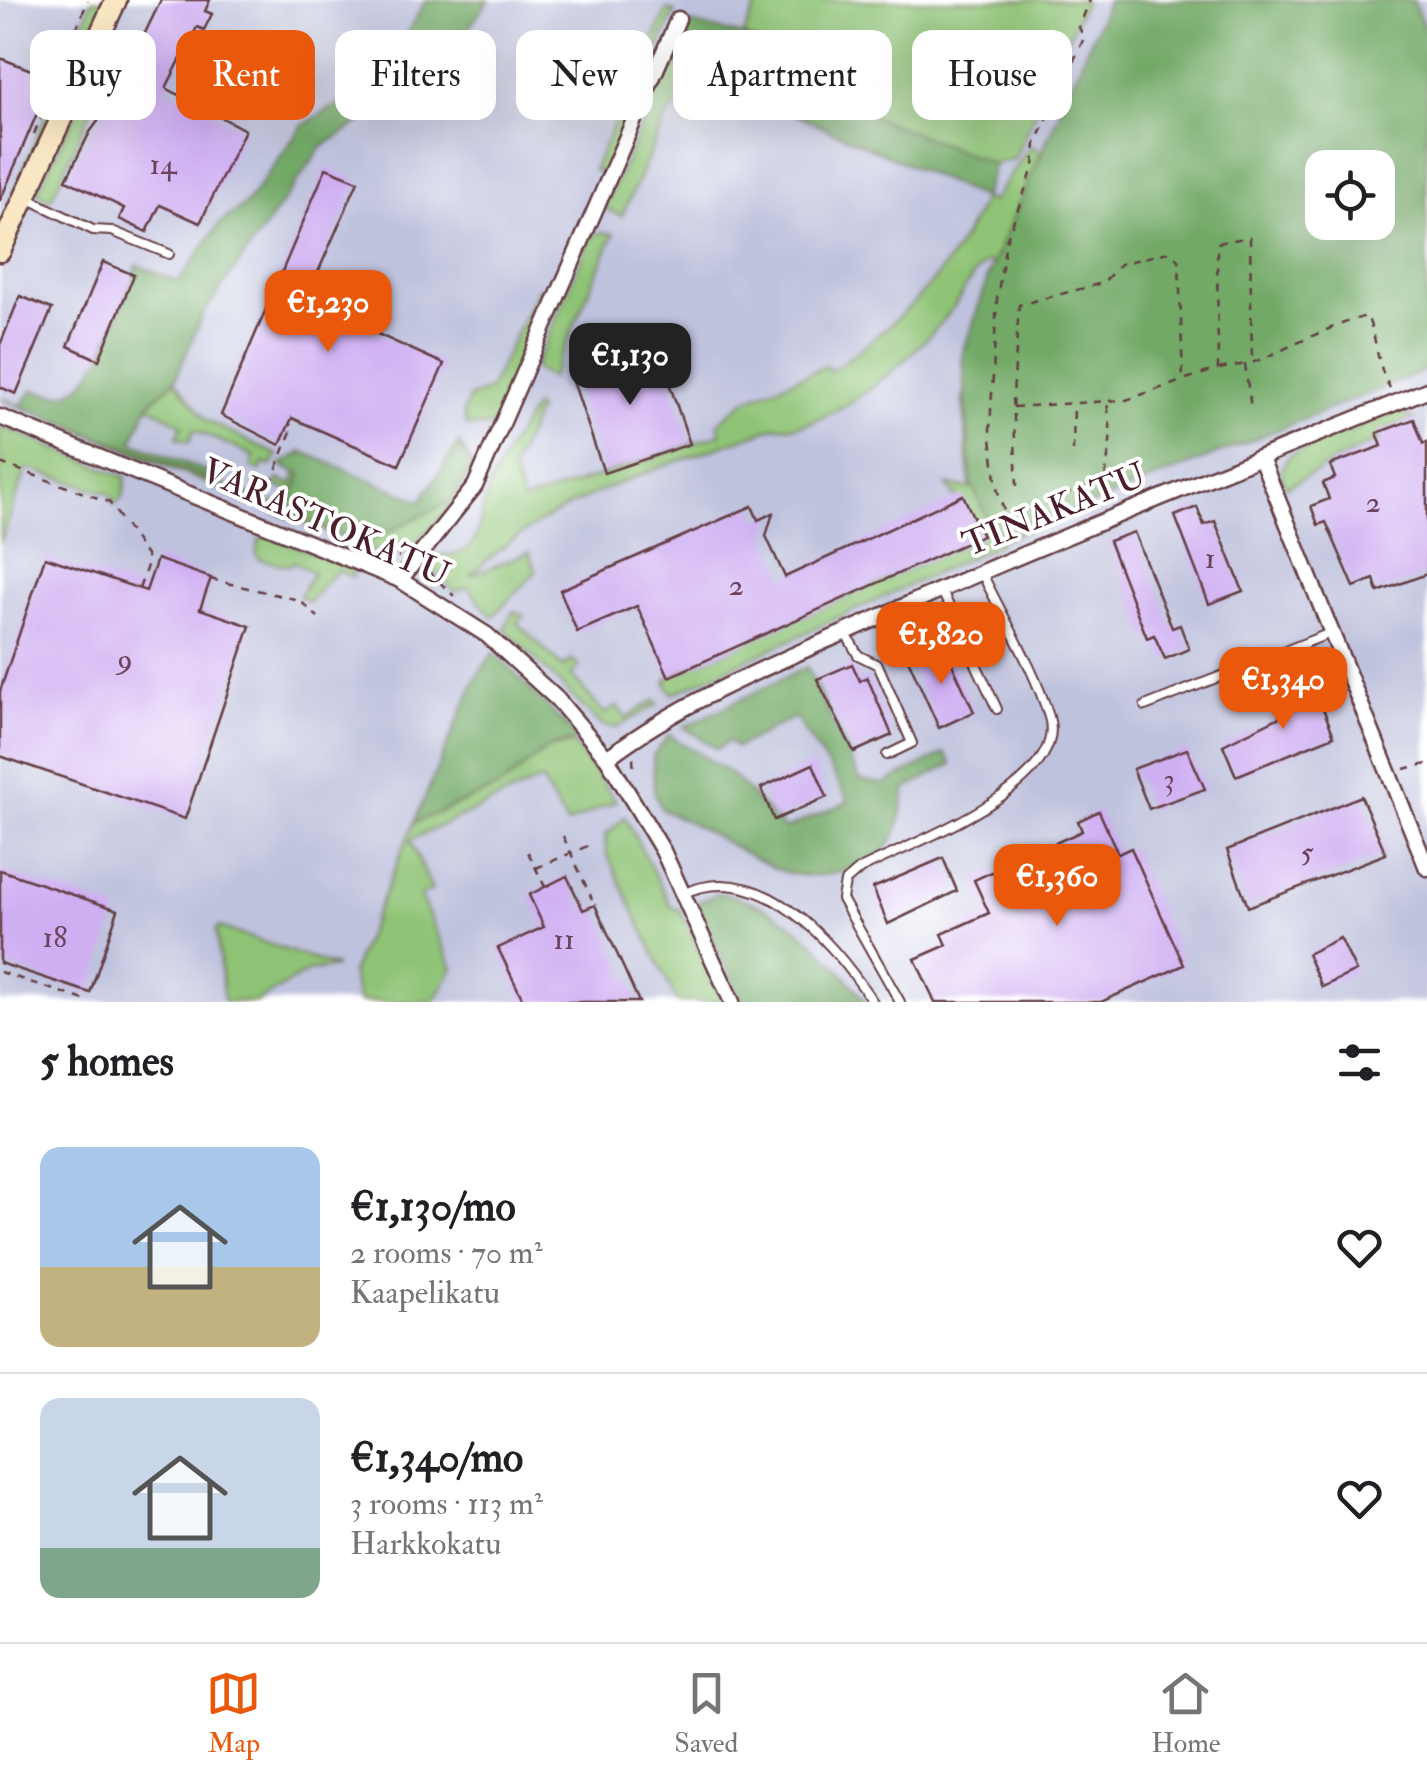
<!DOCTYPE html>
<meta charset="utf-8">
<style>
:root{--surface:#fff;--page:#f2f2f2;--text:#202124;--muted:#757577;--line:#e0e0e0;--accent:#ea580c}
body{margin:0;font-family:"IM FELL Double Pica",serif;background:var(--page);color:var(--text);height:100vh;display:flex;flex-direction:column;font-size:38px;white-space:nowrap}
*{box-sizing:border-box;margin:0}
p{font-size:32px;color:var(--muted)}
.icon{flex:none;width:55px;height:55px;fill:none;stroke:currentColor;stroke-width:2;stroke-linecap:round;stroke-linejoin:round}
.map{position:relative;height:1002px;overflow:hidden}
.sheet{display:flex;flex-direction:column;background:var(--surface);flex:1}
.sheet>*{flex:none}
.guide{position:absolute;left:30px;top:30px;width:1368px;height:90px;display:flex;gap:20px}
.controls{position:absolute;left:1305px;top:150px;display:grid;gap:20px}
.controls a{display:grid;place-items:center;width:90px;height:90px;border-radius:20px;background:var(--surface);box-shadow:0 10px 40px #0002;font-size:50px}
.price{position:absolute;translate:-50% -85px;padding:0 22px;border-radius:20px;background:var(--accent);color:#fff;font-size:32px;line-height:65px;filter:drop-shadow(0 2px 5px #0008)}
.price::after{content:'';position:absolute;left:50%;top:60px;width:30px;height:22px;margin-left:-15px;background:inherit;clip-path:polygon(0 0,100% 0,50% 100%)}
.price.on{background:#222;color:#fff}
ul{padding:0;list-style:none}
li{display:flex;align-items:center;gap:30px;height:250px;padding:0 40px}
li+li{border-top:2px solid var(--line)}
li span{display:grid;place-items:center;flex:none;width:280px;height:200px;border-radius:20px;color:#555}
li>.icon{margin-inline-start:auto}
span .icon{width:120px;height:120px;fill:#fffc;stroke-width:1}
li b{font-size:42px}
h2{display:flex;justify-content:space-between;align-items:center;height:120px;padding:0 40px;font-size:42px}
.chip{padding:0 35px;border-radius:20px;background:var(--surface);box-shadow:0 10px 40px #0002;font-size:35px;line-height:90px}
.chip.on{background:var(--accent);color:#fff}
.tabs{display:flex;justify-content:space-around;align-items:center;height:140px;border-top:2px solid var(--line);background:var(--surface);font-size:28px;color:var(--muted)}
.tabs a{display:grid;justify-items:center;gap:5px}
.tabs .on{color:var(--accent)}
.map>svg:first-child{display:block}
.industrial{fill:#bfc2dd;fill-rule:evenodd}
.green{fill:#8ec375;stroke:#6c7150;stroke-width:2.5}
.forest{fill:#72a966;stroke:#5e6448;stroke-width:2.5;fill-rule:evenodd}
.building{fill:#cfaef2}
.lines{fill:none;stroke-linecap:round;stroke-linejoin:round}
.lane-casing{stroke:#643c43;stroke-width:12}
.street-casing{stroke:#643c43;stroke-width:19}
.secondary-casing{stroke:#643c43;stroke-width:25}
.path{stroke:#643c43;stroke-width:2.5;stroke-dasharray:8 8;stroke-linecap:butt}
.lane{stroke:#fff;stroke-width:8}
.street{stroke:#fff;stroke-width:14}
.secondary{stroke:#fae7c3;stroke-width:20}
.labels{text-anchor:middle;stroke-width:8;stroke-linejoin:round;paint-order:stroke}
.number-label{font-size:30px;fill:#6b435d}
.street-label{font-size:35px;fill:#4a1f2b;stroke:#fff}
</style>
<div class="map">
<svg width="1427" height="1002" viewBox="0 0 1427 1002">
<rect width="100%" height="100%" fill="#fff"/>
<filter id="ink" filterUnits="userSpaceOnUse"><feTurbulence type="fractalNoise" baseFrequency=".01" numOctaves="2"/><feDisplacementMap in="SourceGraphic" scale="20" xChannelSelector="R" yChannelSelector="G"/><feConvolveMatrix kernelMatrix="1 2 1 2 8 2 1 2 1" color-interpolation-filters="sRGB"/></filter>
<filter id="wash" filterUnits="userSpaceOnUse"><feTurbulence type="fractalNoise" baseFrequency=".0048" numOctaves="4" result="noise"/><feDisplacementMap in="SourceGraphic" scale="40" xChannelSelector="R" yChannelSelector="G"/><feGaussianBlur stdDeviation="2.25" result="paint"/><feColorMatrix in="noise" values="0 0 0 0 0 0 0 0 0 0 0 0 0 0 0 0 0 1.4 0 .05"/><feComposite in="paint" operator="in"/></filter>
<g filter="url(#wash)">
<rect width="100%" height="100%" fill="#f6e3ca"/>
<!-- industrial -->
<path class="industrial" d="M0,0H1427V1002H0ZM1322,168H1378V222H1322Z"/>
<!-- green -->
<g class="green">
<path d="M92,0H106L0,228Z"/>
<path d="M759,0H1085L1014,159L993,164L858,111L848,78L743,36Z"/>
<path d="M667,9L675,12L603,173L593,170Z"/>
<path d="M672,60L738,93L678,104L667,116L622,216L604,208Z"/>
<path d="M96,70L107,76L51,199L37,193Z"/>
<path d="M1030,146L1042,152L1025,188L1003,267L987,262C967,277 961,300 945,318C913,357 829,434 778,426C672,465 551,495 470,576L529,552L536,572L492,617L468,587L455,592L425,562L429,554C486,562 475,528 488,491C499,462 517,433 534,407L538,409L512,469L523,502L721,434L718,423L745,400L826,366L831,371C899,322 950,277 983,198L992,202Z"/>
<path d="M603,232L614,234L551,378L534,369L592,235Z"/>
<path d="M554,285L495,423L489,427L467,426L463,413L470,397L489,390L538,288Z"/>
<path d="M175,380L207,421L278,455L271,466L264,463L260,471L251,468L254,456L194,430L189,442L177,438L182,425L148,405Z"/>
<path d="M963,397L974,400L979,461L999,544L673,694L666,683L669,677L981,536L947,485L970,489Z"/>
<path d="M0,398L253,497L258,486L255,503Z"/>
<path d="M1397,411L1414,419L1378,433L1380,440C1346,454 1318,472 1286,487C1278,475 1282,466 1290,455Z"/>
<path d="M0,426L126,477L123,498L115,504L110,494L27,468L0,544V466L4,462L0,460Z"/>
<path d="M459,442L474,466L451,506L405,553H378L268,509L274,502L286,506L292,492L276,486L278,479L292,485L297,473L301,475L286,513L450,502L466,453Z"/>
<path d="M268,535L352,569L354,577L336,571L309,602L299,596L313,573L294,562L289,566L259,559L256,554L260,538Z"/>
<path d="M513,611L524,616L517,623L563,667L572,660L579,667L571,675L605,714L617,706L626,718L655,700L658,704L616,728L601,725L505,629Z"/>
<path d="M573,744L616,801L567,824L541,780L410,840L432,890L420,896L453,968L434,1002H359L351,973L414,823L503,785L547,748Z"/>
<path d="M625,817L671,906L680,910L723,1002H677L607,854L605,836Z"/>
<path d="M219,927L336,967L309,971L256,1002H224L216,930Z"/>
</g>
<!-- forest -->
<g class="forest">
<path d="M426,0H489L459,41L444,80L423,83L322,147L203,314L175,380L150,402L132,442L210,473L207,479L21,406L33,390C47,393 60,398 72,391C102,377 125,295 137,265L179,282L220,223L246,204L303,125L379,81Z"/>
<path d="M1108,0H1413L1427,34V370L997,542L971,483L963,354L991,268ZM1322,168H1378V222H1322Z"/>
<path d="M685,22L743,36L848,78L858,111L994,164L983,198L672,60Z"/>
<path d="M458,444L471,466L450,502L365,543L286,513L301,475L280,465L303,452L421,501Z"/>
<path d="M494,652L579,739L547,748L503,785L414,823L477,676Z"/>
<path d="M807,667L860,780L884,784L945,753L952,764L906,789C902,805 901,827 892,841C871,872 812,884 779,870C739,853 704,826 662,810L654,792L653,756L669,735L730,773L785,829L848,802C835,769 812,747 795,717L736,748L729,741L717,749L684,727Z"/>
<path d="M718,893C785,904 826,951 866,1002H742L696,903Z"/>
</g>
<g id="blocks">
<!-- building -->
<g class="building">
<path d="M161,0H210L205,11L212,14L204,30L197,27L166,88L245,130L200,223L160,205L147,232L119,219L124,208L66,180L90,132L110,105Z"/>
<path d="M0,58L52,78L0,201Z"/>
<path d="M326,168L358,181L312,286L331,295L324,310L444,364L399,465L292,418L280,445L221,415Z"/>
<path d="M103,262L134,275L99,360L68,346Z"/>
<path d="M20,296L52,309L16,394L0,387V345Z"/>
<path d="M655,342L690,444L604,473L570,372Z"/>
<path d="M1414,419L1423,444L1427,442V574L1378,592L1374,579L1354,587L1326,522L1318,525L1311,506L1329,499L1323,483L1335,478L1330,465L1382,446L1377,433Z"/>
<path d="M963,495L982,536L669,677L637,606L577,632L560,590L752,506L758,520L773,513L766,536L785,577Z"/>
<path d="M1197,507L1204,525L1215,521L1243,591L1209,604L1175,516Z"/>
<path d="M1134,532L1172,628L1180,625L1189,649L1165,659L1154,635L1147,638L1109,541Z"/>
<path d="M45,557L146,591L157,559L211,578L200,609L250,626L185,819L0,756V691Z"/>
<path d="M933,648L937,658L947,653L974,712L939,728L908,659Z"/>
<path d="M852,664L860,681L867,677L892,735L854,752L817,679Z"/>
<path d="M1310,676L1334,736L1236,776L1223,745L1296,709L1287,686Z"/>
<path d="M1187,749L1205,789L1149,809L1133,769Z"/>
<path d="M813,764L827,797L774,820L761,788Z"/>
<path d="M1361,796L1386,854L1248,907L1227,850Z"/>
<path d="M1099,811L1118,854L1131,848L1184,965L1101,1002H935L915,959L947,945L942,934L989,913L974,880L1082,831L1078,821Z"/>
<path d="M943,858L957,891L888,924L873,888Z"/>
<path d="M0,870L118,910L90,993L0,963Z"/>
<path d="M567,876L583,910L595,905L639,1002H524L498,948L544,927L529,895Z"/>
<path d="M1340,938L1356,971L1322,987L1307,954Z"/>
</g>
</g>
</g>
<g filter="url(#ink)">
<use href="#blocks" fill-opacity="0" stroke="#643c43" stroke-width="2.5"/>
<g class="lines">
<!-- lane casing -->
<g class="lane-casing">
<g id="lane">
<path d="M29,199L93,230L112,231L169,254"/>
<path d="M941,589L997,709"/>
<path d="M845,632L858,655L878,665L912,743L887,755"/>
<path d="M1145,706L1333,632"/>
<path d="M682,894C761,857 834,943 873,1002"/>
<path d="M900,1002L842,899L845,882L860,869C909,844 1070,786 1049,717C1034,667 1003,618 981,571"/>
</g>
</g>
<!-- street casing -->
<g class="street-casing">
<g id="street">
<path d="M0,417L400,580L487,635L557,699L607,758L663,851L732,1002"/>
<path d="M1261,458L1427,868"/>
<path d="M400,580L475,486L678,19"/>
<path d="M607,758C687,697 784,660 875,619C1057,537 1243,465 1427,390"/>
</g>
</g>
<!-- secondary casing -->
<g class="secondary-casing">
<path id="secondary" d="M0,251L116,0"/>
</g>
<!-- path -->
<g class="path">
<path d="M34,134L88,0"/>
<path d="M1245,364L1251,409"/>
<path d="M1219,369L1250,363"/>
<path d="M1013,407L1126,400L1182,381"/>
<path d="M1073,451L1074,405"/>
<path d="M0,463L109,502L149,560L139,589"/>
<path d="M271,484L293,426L289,424"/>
<path d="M1017,486L1013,395L1019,305L1103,283L1120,264L1168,252L1179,260L1183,380L1218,369L1217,243L1250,237L1252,363C1292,347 1325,327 1367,316C1378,341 1376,364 1390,388"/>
<path d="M1063,495L1105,480L1111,434L1107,402"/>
<path d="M1013,541L997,488L990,430L997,299L1006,241L1034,166L1036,144L1084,38L1079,27L1090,0"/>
<path d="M382,556L399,557"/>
<path d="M428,571L454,596"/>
<path d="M210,579L299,600L318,617"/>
<path d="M633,758L634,774"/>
<path d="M1404,769L1427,764"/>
<path d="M563,836L592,899"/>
<path d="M528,852L545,887"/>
<path d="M536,868L590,845"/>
<path d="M0,972L90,1002"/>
</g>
<!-- lane -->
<use href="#lane" class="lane"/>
<!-- street -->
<use href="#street" class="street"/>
<!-- secondary -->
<use href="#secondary" class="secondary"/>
</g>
</g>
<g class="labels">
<!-- number labels -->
<g class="number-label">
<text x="163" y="174">14</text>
<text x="1373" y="512">2</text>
<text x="1210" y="568">1</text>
<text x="736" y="595">2</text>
<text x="125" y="669">9</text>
<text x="1169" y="789">3</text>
<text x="1307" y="862">5</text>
<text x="55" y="947">18</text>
<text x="564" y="949">11</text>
</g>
<!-- street labels -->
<g class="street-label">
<text transform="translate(1054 509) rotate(-22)" y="12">TINAKATU</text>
<text transform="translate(326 522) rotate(24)" y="12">VARASTOKATU</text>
</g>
</g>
</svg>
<div class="controls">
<a><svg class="icon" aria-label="locate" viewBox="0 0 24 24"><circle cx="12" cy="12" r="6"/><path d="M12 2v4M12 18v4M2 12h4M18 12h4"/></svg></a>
</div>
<b class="price" style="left:328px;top:355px">€1,230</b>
<b class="price on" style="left:630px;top:408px">€1,130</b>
<b class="price" style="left:941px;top:687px">€1,820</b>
<b class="price" style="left:1283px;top:732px">€1,340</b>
<b class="price" style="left:1057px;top:929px">€1,360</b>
<div class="guide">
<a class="chip">Buy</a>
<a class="chip on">Rent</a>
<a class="chip">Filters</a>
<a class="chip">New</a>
<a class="chip">Apartment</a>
<a class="chip">House</a>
</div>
</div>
<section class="sheet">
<h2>5 homes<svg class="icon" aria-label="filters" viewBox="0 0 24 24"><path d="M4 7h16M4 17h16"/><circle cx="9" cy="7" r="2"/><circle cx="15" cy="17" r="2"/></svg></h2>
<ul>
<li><span style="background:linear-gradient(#a9c7e8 60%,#c2b280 0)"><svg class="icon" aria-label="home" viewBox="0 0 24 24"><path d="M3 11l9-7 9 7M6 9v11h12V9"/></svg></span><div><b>€1,130/mo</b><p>2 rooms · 70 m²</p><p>Kaapelikatu</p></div><svg class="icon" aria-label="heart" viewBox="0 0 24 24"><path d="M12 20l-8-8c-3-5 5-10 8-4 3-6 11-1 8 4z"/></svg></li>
<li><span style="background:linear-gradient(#c9d6e8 75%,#7fa58c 0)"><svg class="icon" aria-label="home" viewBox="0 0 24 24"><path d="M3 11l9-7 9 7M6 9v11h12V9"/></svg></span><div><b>€1,340/mo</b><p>3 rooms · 113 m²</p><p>Harkkokatu</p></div><svg class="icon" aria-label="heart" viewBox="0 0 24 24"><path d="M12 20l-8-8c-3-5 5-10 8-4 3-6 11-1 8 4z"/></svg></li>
</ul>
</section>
<nav class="tabs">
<a class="on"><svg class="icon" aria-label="map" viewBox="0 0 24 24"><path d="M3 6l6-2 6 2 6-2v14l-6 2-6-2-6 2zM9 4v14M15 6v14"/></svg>Map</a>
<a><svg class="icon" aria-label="saved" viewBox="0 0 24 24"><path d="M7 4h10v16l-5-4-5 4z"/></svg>Saved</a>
<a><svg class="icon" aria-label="home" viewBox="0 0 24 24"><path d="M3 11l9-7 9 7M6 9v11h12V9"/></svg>Home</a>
</nav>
